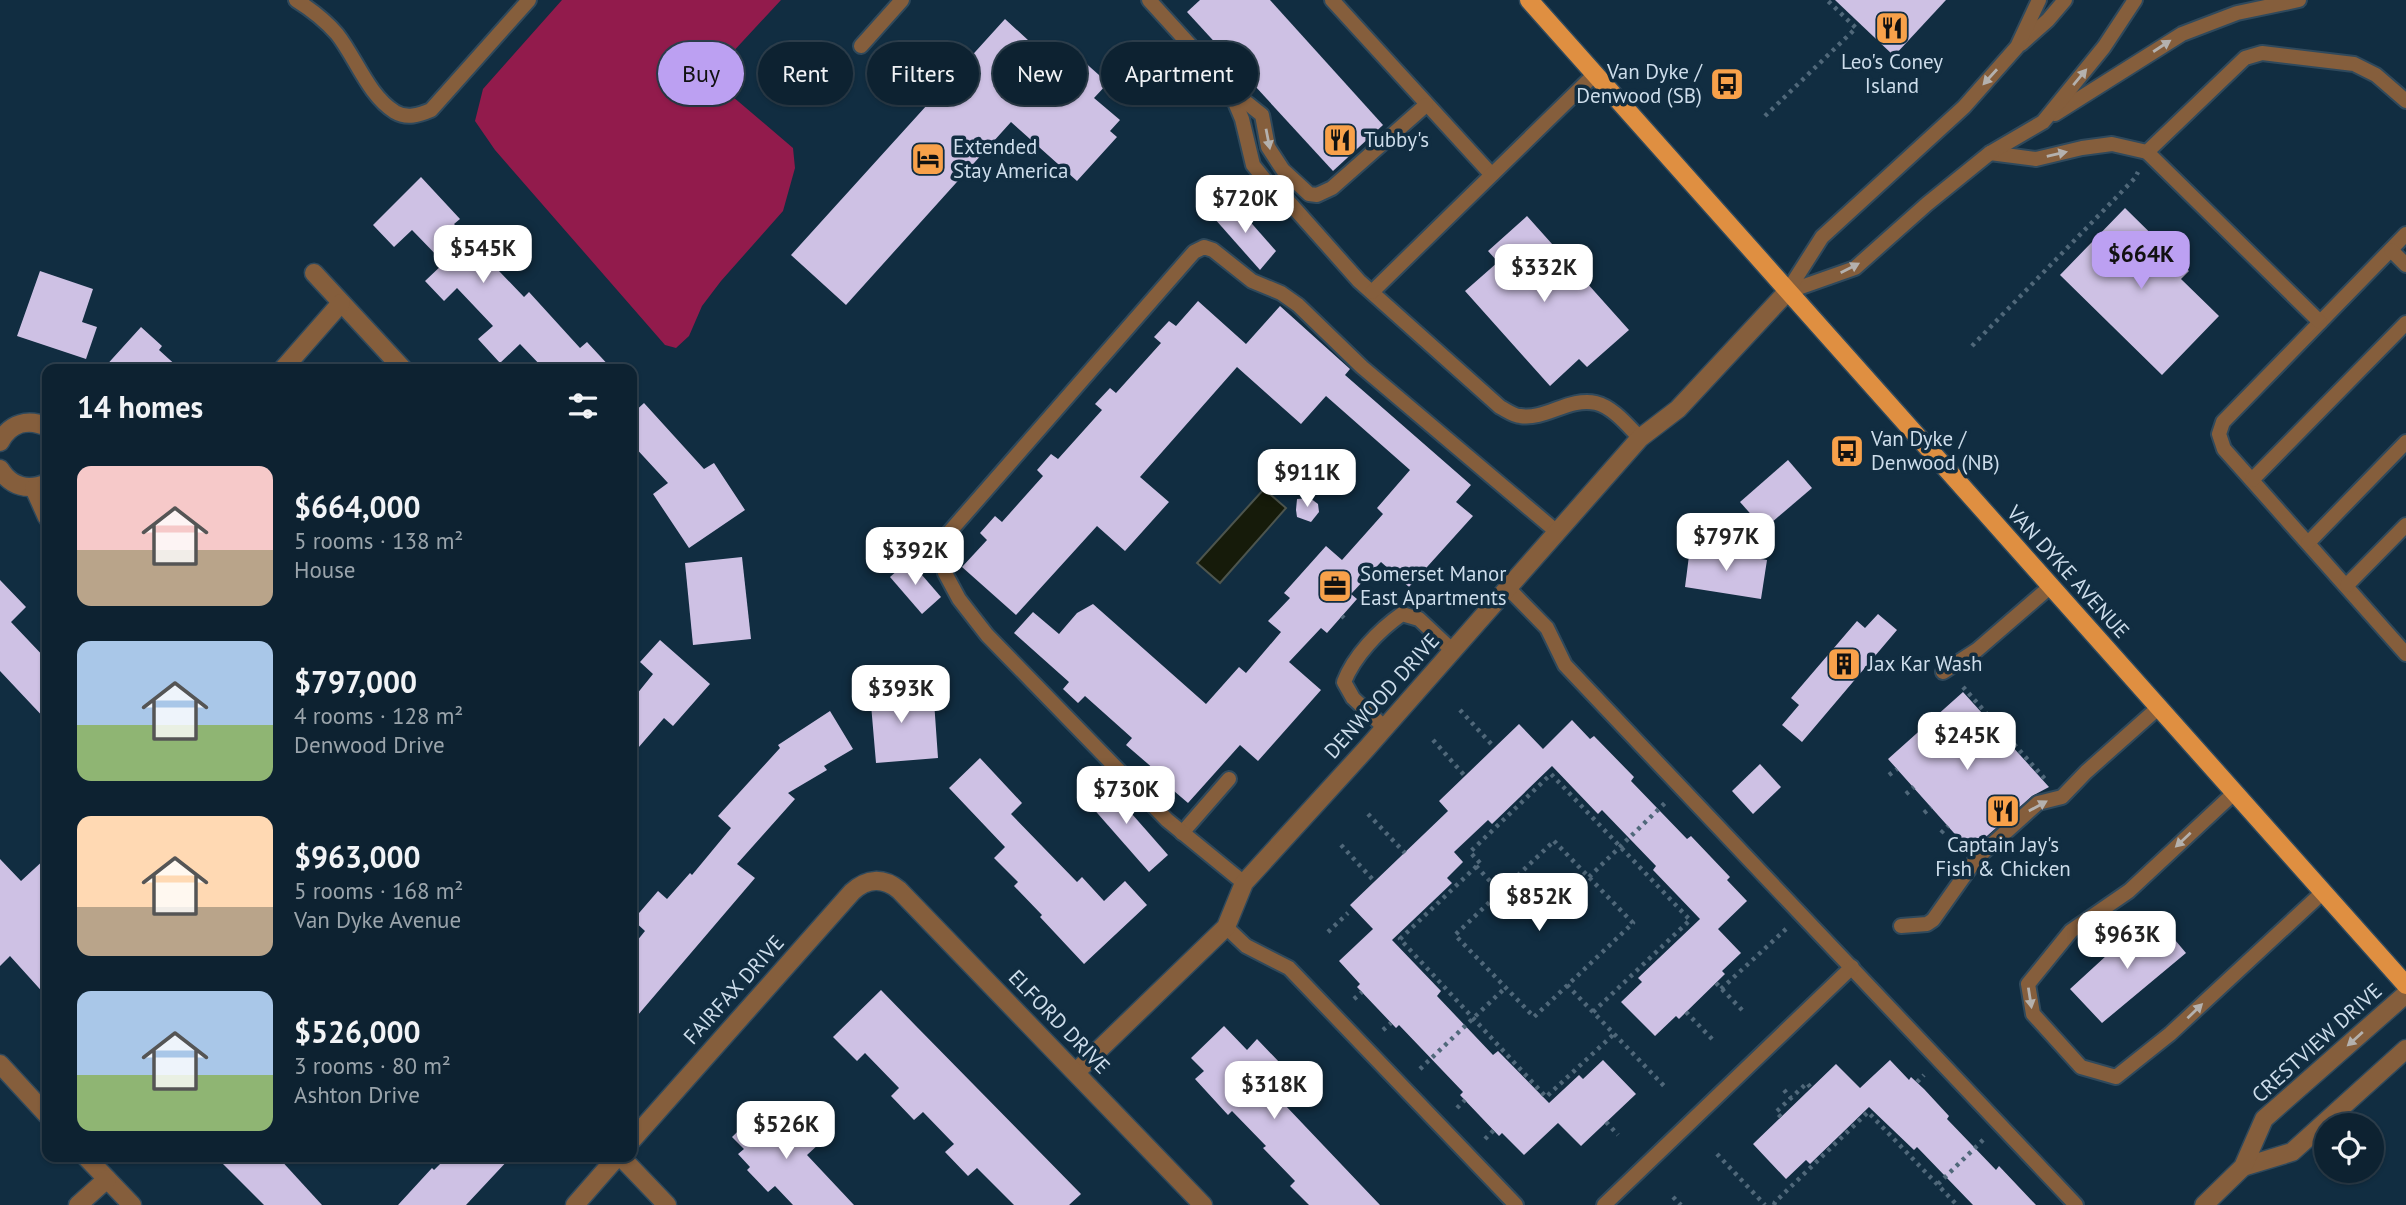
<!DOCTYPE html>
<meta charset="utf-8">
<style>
:root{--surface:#0d2231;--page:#1b2f3d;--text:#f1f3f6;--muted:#9aa4ab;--line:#2d3f4d;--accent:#bca0f2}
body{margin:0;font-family:"PT Sans",sans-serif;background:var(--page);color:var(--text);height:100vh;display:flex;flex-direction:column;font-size:26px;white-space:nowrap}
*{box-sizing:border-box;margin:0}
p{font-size:23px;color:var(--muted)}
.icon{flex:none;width:38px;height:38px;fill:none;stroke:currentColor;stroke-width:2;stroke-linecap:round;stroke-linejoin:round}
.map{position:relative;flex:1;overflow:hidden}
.sheet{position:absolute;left:42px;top:364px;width:595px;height:798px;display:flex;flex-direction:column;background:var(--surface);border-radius:14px;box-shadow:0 2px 5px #0004,0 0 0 2px var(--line)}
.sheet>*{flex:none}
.guide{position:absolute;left:658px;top:42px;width:665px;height:63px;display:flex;gap:14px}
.tools{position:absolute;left:2314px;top:1113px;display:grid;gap:14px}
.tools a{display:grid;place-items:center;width:70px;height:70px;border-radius:50%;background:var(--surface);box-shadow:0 2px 5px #0004,0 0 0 2px var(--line);font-size:35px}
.price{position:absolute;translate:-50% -60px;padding:0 16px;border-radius:14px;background:#fff;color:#222;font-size:23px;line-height:46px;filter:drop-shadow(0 2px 4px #0008)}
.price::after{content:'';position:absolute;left:50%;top:42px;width:21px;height:16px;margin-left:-10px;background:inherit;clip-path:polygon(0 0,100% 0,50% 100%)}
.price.selected{background:var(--accent);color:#111}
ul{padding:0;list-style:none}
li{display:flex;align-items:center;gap:21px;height:175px;padding:0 35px}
li span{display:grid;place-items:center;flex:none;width:196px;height:140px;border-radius:14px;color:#555}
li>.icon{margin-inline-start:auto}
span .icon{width:84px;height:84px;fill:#fffc;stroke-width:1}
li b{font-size:30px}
h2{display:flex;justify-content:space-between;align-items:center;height:84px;padding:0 35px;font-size:30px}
.tag{padding:0 24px;border-radius:32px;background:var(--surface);box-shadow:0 2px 5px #0004,0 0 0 2px var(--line);font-size:24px;line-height:63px}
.tag.selected{background:var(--accent);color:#111}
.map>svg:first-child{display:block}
.forest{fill:#921b4c}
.water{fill:#161b0a;stroke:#4d554e;stroke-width:2}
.building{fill:#cec1e4}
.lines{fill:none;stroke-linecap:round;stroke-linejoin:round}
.service-casing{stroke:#2f495c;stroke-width:18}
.minor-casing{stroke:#2f495c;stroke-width:21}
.primary-casing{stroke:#2f495c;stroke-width:21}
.path{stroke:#50687a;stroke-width:4.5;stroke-dasharray:3.5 5;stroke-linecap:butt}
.service{stroke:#855e3c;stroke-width:14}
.minor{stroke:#855e3c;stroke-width:18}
.primary{stroke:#df8f41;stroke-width:18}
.oneway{fill:#b4b1ae}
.labels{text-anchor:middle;stroke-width:7;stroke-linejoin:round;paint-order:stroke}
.poi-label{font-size:21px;fill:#cdddeb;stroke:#112d41;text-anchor:start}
.street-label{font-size:21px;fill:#cdddeb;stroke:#112d41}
</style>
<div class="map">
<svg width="2406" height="1205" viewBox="0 0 2406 1205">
<rect width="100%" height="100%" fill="#112d41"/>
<!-- forest -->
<path class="forest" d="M562,0H781L730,55L717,74L719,85L793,148L795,168L783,211L721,281L702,306L689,336L676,348L665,345L495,150L475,121L483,89Z"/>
<!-- water -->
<path class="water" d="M1264,489L1286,508L1220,583L1197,563Z"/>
<!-- building -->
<g class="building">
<path d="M1200,0H1270L1383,125L1333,171L1187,12Z"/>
<path d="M1835,0H1946L1894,56Z"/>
<path d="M1005,19L1066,75L1081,59L1108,83L1094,98L1120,120L1110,131L1117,137L1077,181L1011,122L846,305L791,255Z"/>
<path d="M421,177L460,219L454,224L524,297L529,292L580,348L587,342L612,369H544L520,344L500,363L478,339L493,326L457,288L444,301L425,281L444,263L412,230L394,247L373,225Z"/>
<path d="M1231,200L1276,251L1260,270L1214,218Z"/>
<path d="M2125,208L2189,271L2181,279L2219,316L2162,375L2060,275Z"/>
<path d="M1527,216L1629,330L1587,367L1579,359L1550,386L1465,291L1498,262L1488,251Z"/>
<path d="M40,271L93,289L82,322L97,327L86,359L17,336Z"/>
<path d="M1198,301L1246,344L1280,306L1350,369L1345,375L1471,485L1456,502L1473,516L1409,587L1381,562L1351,594L1357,599L1327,633L1321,628L1289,662L1321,690L1258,761L1240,745L1188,803L1167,785L1169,782L1126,745L1132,738L1085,696L1078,703L1063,689L1069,682L1014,633L1033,612L1059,634L1077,613L1093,604L1206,704L1239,667L1246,673L1281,632L1268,621L1290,598L1284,593L1326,546L1342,560L1383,514L1377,508L1410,470L1326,396L1301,424L1237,367L1140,477L1169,502L1125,551L1097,526L1016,615L962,567L987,540L980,533L995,516L1002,522L1043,476L1037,470L1051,454L1058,459L1102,410L1095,404L1110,388L1116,393L1161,343L1154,337L1169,321L1176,326Z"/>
<path d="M141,327L162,346L159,350L180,369H103Z"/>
<path d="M644,403L704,469L714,463L745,510L689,548L653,494L668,483L632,444V414Z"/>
<path d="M1788,460L1812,488L1764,529L1740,502Z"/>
<path d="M1310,498L1318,504L1319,512L1311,522L1297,517L1296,510L1297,499Z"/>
<path d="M1690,548L1767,560L1761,599L1685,587Z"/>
<path d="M742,557L751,639L693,645L685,563Z"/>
<path d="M909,560L941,597L922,614L890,577Z"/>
<path d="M0,580L26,607L11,622L47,660V721L0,671Z"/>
<path d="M1878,614L1897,630L1802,742L1782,725L1799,705L1791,698L1857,621L1865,628Z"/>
<path d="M660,640L710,684L673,726L664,718L632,755V700L653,674L640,662Z"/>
<path d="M900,678L902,703L934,701L938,758L876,763L869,681Z"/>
<path d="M1963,692L2049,787L2032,796L1970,851L1888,759Z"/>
<path d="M830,711L853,749L824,766L827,770L788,793L795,799L737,864L755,878L632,1022V947L645,931L633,920L658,891L667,899L690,873L692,875L731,828L718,816L780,748L778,745Z"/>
<path d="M1572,720L1590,739L1594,736L1634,777L1631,781L1687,839L1691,836L1730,877L1727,880L1747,901L1718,929L1741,953L1722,971L1725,974L1679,1019L1676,1016L1655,1036L1621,1002L1642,982L1638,978L1700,919L1653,870L1656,866L1602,810L1598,814L1552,766L1492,824L1488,820L1454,852L1463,862L1447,878L1452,883L1392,940L1441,991L1437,996L1493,1055L1498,1051L1549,1103L1579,1075L1583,1079L1603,1060L1636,1094L1581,1146L1558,1123L1524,1155L1502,1133L1499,1136L1460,1095L1463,1092L1399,1025L1396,1028L1357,987L1360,984L1339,961L1373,929L1350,905L1448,811L1439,801L1519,724L1543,749Z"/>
<path d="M980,758L1022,803L1011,814L1077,882L1082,877L1104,901L1125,881L1147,905L1084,964L1040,917L1042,915L1014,886L1018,882L994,858L1005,847L949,788Z"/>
<path d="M1760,764L1781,787L1753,814L1732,791Z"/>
<path d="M1103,781L1168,855L1149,872L1084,798Z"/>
<path d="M47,857V997L10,956L0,966V859L21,881Z"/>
<path d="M2159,921L2186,953L2102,1023L2070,989L2131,933L2141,940Z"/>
<path d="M881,990L916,1026L1081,1194L1069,1205H1014L977,1168L968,1176L945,1152L954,1144L923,1112L914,1120L891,1096L899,1088L865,1053L857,1061L833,1037Z"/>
<path d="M1224,1026L1247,1050L1257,1039L1281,1064L1263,1082L1380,1205H1309L1290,1186L1295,1181L1263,1148L1266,1146L1232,1111L1228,1115L1195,1079L1204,1071L1191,1058Z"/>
<path d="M1890,1060L1909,1080L1911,1077L1924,1089L1949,1116L1947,1119L1996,1170L1999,1166L2036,1205H1973L1917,1147L1914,1150L1869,1107L1810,1164L1806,1160L1786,1179L1753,1144L1836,1064L1860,1088Z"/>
<path d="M764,1106L787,1130L797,1120L820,1143L807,1155L854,1205H793L775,1186L768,1192L747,1170L750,1167L738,1154L744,1149L732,1137Z"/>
<path d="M216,1157H278L322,1205H264Z"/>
<path d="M447,1157H511L466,1205H398L432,1168L434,1170Z"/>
</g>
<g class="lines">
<!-- service casing -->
<g class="service-casing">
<g id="service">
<path d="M296,0C312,10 325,20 337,34C356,58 368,95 395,112C407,119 419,115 431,110L529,0"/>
<path d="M1149,0L1229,88L1242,119L1253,165L1269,185L1288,201L1359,281L1500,407C1506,410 1514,416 1520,416C1546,420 1569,397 1596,403C1613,407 1628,426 1640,438"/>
<path d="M1332,0L1491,174"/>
<path d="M2021,44L2048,20L2065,0"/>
<path d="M861,46L902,0"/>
<path d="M1232,91L1262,115L1268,147L1283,170L1309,194L1317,195L1332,188L1426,105"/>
<path d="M2055,114L2182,34L2237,13L2299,0"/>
<path d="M1990,153L2036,159L2082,148L2112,144L2147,152"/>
<path d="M2406,234L2223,422L2219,434L2224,449L2406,654"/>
<path d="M2391,250L2406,265"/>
<path d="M1372,292L1595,74"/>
<path d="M1787,292L1855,268L1927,204L1990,153L2043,122L2104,47L2135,0"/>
<path d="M1787,292L1822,237L1964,107L2017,47L2039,0"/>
<path d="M2320,322L2147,152L2245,58L2262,53L2354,64L2376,75L2406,101"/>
<path d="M2252,480L2406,323"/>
<path d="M2308,543L2406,442"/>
<path d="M2347,585L2406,525"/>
<path d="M1508,588L1547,628L1565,665L2076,1205"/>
<path d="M1943,672L1977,650L2051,586"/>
<path d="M1385,728L1353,698L1344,682C1354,656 1379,630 1402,614L1419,619L1453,651"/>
<path d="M2233,794L2129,891L2071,931L2028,984L2033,1014L2081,1067L2116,1077L2170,1034L2322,893"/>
<path d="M1182,833L1229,779"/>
<path d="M1244,883L1167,820L987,635L959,599L945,573L941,553L946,536L1194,252L1204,247L1213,250L1252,281L1281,293L1298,305L1362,367L1557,532"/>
<path d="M1901,926L1927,924L1933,920L1977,858L2038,803L2062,797L2086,772L2158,708"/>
<path d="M1226,927L1246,946L1289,968L1516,1205"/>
<path d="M1604,1205L1852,967"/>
</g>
</g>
<!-- minor casing -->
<g class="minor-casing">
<g id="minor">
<path d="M314,273L403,369"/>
<path d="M283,369L341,303"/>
<path d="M0,442C10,423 28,418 47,427"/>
<path d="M0,469C11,487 28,491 47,483"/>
<path d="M34,488L47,517"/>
<path d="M0,1064L47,1115"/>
<path d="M1076,1072L1226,927L1244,883L1367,748L1640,438L1678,409L1787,292"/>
<path d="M632,1140L852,892C867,878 883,877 899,890L1203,1205"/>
<path d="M86,1157L132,1205"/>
<path d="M621,1157L667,1205"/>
<path d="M2243,1167L2292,1152L2406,1049"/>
<path d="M78,1205L107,1179"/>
<path d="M575,1205L617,1157"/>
<path d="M2204,1205L2243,1167L2264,1119L2406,994"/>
</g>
</g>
<!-- primary casing -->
<g class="primary-casing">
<path id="primary" d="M1529,0L2406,985"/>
</g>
<!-- path -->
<g class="path">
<path d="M1765,116L1856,28L1827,0"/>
<path d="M1972,346L2135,178L2138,172"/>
<path d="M1342,616L1344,618"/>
<path d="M1963,687L2045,779"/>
<path d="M1460,710L1494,747"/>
<path d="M1433,740L1465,776"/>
<path d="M1889,775L1897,769"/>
<path d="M1906,794L1914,787"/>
<path d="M1924,813L1931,807"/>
<path d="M1368,814L1405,853"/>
<path d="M1941,833L1948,826"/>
<path d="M1554,841L1633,923L1534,1017L1455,935Z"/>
<path d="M1341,845L1375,882"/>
<path d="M1476,866L1500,892"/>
<path d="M1589,877L1666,802"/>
<path d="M1328,932L1348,913"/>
<path d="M1716,983L1745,1013"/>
<path d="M1567,985L1666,1088"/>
<path d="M1721,989L1786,929"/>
<path d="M1354,999L1362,992"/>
<path d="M1593,1012L1690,920L1551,774L1470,852L1480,863L1400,939L1546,1097L1614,1034"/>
<path d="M1686,1012L1715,1042"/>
<path d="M1383,1030L1391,1023"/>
<path d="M1420,1069L1505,988"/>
<path d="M1917,1082L1924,1075"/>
<path d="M1784,1090L1791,1098"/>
<path d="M1457,1108L1465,1100"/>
<path d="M1781,1117L1776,1112L1807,1083L1811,1088"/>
<path d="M1606,1122L1618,1135"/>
<path d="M1485,1139L1494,1130"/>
<path d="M1717,1154L1765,1205"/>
<path d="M1938,1184L1985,1138"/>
<path d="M1673,1197L1681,1205"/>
<path d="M1774,1205L1775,1202L1868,1112L1957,1205"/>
</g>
<!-- service -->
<use href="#service" class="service"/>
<!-- minor -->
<use href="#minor" class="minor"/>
<!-- primary -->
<use href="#primary" class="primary"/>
</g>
<!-- one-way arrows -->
<defs><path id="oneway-solid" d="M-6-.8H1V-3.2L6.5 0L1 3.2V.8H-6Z" transform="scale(1.75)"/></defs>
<g class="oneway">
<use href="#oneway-solid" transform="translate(2162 46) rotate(-33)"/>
<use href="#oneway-solid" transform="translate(1990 77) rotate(132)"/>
<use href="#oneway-solid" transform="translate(2080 77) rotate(-50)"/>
<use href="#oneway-solid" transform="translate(1268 139) rotate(79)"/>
<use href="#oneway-solid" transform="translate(2057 154) rotate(-13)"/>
<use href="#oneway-solid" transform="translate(1850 268) rotate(-27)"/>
<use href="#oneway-solid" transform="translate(2038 806) rotate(-29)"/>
<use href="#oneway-solid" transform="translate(2183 840) rotate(137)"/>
<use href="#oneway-solid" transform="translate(2030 998) rotate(81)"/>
<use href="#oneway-solid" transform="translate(2195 1011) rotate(-44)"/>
<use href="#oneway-solid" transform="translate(2355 1039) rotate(138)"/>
</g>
<!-- icons -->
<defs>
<g id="restaurant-square" transform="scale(1.75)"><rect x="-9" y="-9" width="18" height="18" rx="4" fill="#f8a14a" stroke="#112d41"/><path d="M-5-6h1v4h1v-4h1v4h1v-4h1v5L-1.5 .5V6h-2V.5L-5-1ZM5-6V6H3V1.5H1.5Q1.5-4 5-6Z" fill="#111"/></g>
<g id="bus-square" transform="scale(1.75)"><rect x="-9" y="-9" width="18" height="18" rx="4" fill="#f8a14a" stroke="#112d41"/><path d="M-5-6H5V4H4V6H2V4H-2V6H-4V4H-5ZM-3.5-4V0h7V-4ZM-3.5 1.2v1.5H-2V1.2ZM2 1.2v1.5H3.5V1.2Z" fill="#111"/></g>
<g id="hotel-square" transform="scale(1.75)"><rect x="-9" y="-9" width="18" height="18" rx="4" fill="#f8a14a" stroke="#112d41"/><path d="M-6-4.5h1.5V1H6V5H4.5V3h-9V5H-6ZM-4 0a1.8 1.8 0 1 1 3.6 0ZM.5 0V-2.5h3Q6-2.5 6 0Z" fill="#111"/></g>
<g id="office-square" transform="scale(1.75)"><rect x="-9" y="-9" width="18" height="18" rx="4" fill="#f8a14a" stroke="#112d41"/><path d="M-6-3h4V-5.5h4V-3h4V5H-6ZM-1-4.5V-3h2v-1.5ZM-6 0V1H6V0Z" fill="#111"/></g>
<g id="building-square" transform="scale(1.75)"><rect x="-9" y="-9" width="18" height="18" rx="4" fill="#f8a14a" stroke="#112d41"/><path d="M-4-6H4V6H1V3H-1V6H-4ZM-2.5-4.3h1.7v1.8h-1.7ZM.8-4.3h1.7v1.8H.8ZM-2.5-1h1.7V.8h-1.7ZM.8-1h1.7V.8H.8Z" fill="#111"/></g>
</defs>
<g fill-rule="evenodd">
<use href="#restaurant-square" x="1892" y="28"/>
<use href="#bus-square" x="1727" y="84"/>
<use href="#restaurant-square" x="1340" y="140"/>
<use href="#hotel-square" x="928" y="159"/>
<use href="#bus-square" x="1847" y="451"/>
<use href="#office-square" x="1335" y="586"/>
<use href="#building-square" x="1844" y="664"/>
<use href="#restaurant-square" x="2003" y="811"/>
</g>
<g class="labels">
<!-- poi labels -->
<g class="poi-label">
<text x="1892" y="69" text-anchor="middle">Leo's Coney<tspan x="1892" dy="24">Island</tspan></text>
<text x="1702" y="79" text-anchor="end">Van Dyke /<tspan x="1702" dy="24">Denwood (SB)</tspan></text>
<text x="1364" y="147">Tubby's</text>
<text x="953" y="154">Extended<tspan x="953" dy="24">Stay America</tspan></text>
<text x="1871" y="446">Van Dyke /<tspan x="1871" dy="24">Denwood (NB)</tspan></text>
<text x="1360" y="581">Somerset Manor<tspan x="1360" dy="24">East Apartments</tspan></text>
<text x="1868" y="671">Jax Kar Wash</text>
<text x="2003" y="852" text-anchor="middle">Captain Jay's<tspan x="2003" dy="24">Fish &amp; Chicken</tspan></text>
</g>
<!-- street labels -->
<g class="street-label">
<text transform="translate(2068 572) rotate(48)" y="7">VAN DYKE AVENUE</text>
<text transform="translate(1382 696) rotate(-48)" y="7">DENWOOD DRIVE</text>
<text transform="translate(734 990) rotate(-48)" y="7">FAIRFAX DRIVE</text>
<text transform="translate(1059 1022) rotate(46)" y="7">ELFORD DRIVE</text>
<text transform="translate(2317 1043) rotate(-42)" y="7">CRESTVIEW DRIVE</text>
</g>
</g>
</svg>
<div class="tools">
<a><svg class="icon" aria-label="locate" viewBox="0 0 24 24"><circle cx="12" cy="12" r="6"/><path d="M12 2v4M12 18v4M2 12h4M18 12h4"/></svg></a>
</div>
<b class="price" style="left:1245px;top:235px">$720K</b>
<b class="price" style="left:483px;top:285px">$545K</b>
<b class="price selected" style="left:2141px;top:291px">$664K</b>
<b class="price" style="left:1544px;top:304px">$332K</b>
<b class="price" style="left:1307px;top:509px">$911K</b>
<b class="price" style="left:1726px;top:573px">$797K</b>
<b class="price" style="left:915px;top:587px">$392K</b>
<b class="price" style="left:901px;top:725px">$393K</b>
<b class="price" style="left:1967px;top:772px">$245K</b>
<b class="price" style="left:1126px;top:826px">$730K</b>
<b class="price" style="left:1539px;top:933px">$852K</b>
<b class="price" style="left:2127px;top:971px">$963K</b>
<b class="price" style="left:1274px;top:1121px">$318K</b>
<b class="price" style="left:786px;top:1161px">$526K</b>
<div class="guide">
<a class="tag selected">Buy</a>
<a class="tag">Rent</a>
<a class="tag">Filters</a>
<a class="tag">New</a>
<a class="tag">Apartment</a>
</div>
<section class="sheet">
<h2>14 homes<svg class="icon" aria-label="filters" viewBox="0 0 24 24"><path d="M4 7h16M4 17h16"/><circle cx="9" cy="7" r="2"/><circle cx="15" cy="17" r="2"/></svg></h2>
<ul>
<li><span style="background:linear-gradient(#f6c9c9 60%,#b9a48a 0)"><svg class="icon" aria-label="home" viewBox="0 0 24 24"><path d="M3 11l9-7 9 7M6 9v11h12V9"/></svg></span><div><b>$664,000</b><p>5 rooms · 138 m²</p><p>House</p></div></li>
<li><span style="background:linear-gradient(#a9c7e8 60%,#8fb573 0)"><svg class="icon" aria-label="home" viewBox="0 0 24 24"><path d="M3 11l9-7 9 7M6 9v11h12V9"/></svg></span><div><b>$797,000</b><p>4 rooms · 128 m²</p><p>Denwood Drive</p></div></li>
<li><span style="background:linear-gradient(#ffd9b3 65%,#b9a48a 0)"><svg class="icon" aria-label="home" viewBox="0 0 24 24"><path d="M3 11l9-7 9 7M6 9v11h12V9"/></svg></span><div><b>$963,000</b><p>5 rooms · 168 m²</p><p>Van Dyke Avenue</p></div></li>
<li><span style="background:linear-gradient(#a9c7e8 60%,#8fb573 0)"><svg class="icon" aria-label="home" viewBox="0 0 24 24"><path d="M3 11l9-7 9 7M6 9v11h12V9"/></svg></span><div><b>$526,000</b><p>3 rooms · 80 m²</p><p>Ashton Drive</p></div></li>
</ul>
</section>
</div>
